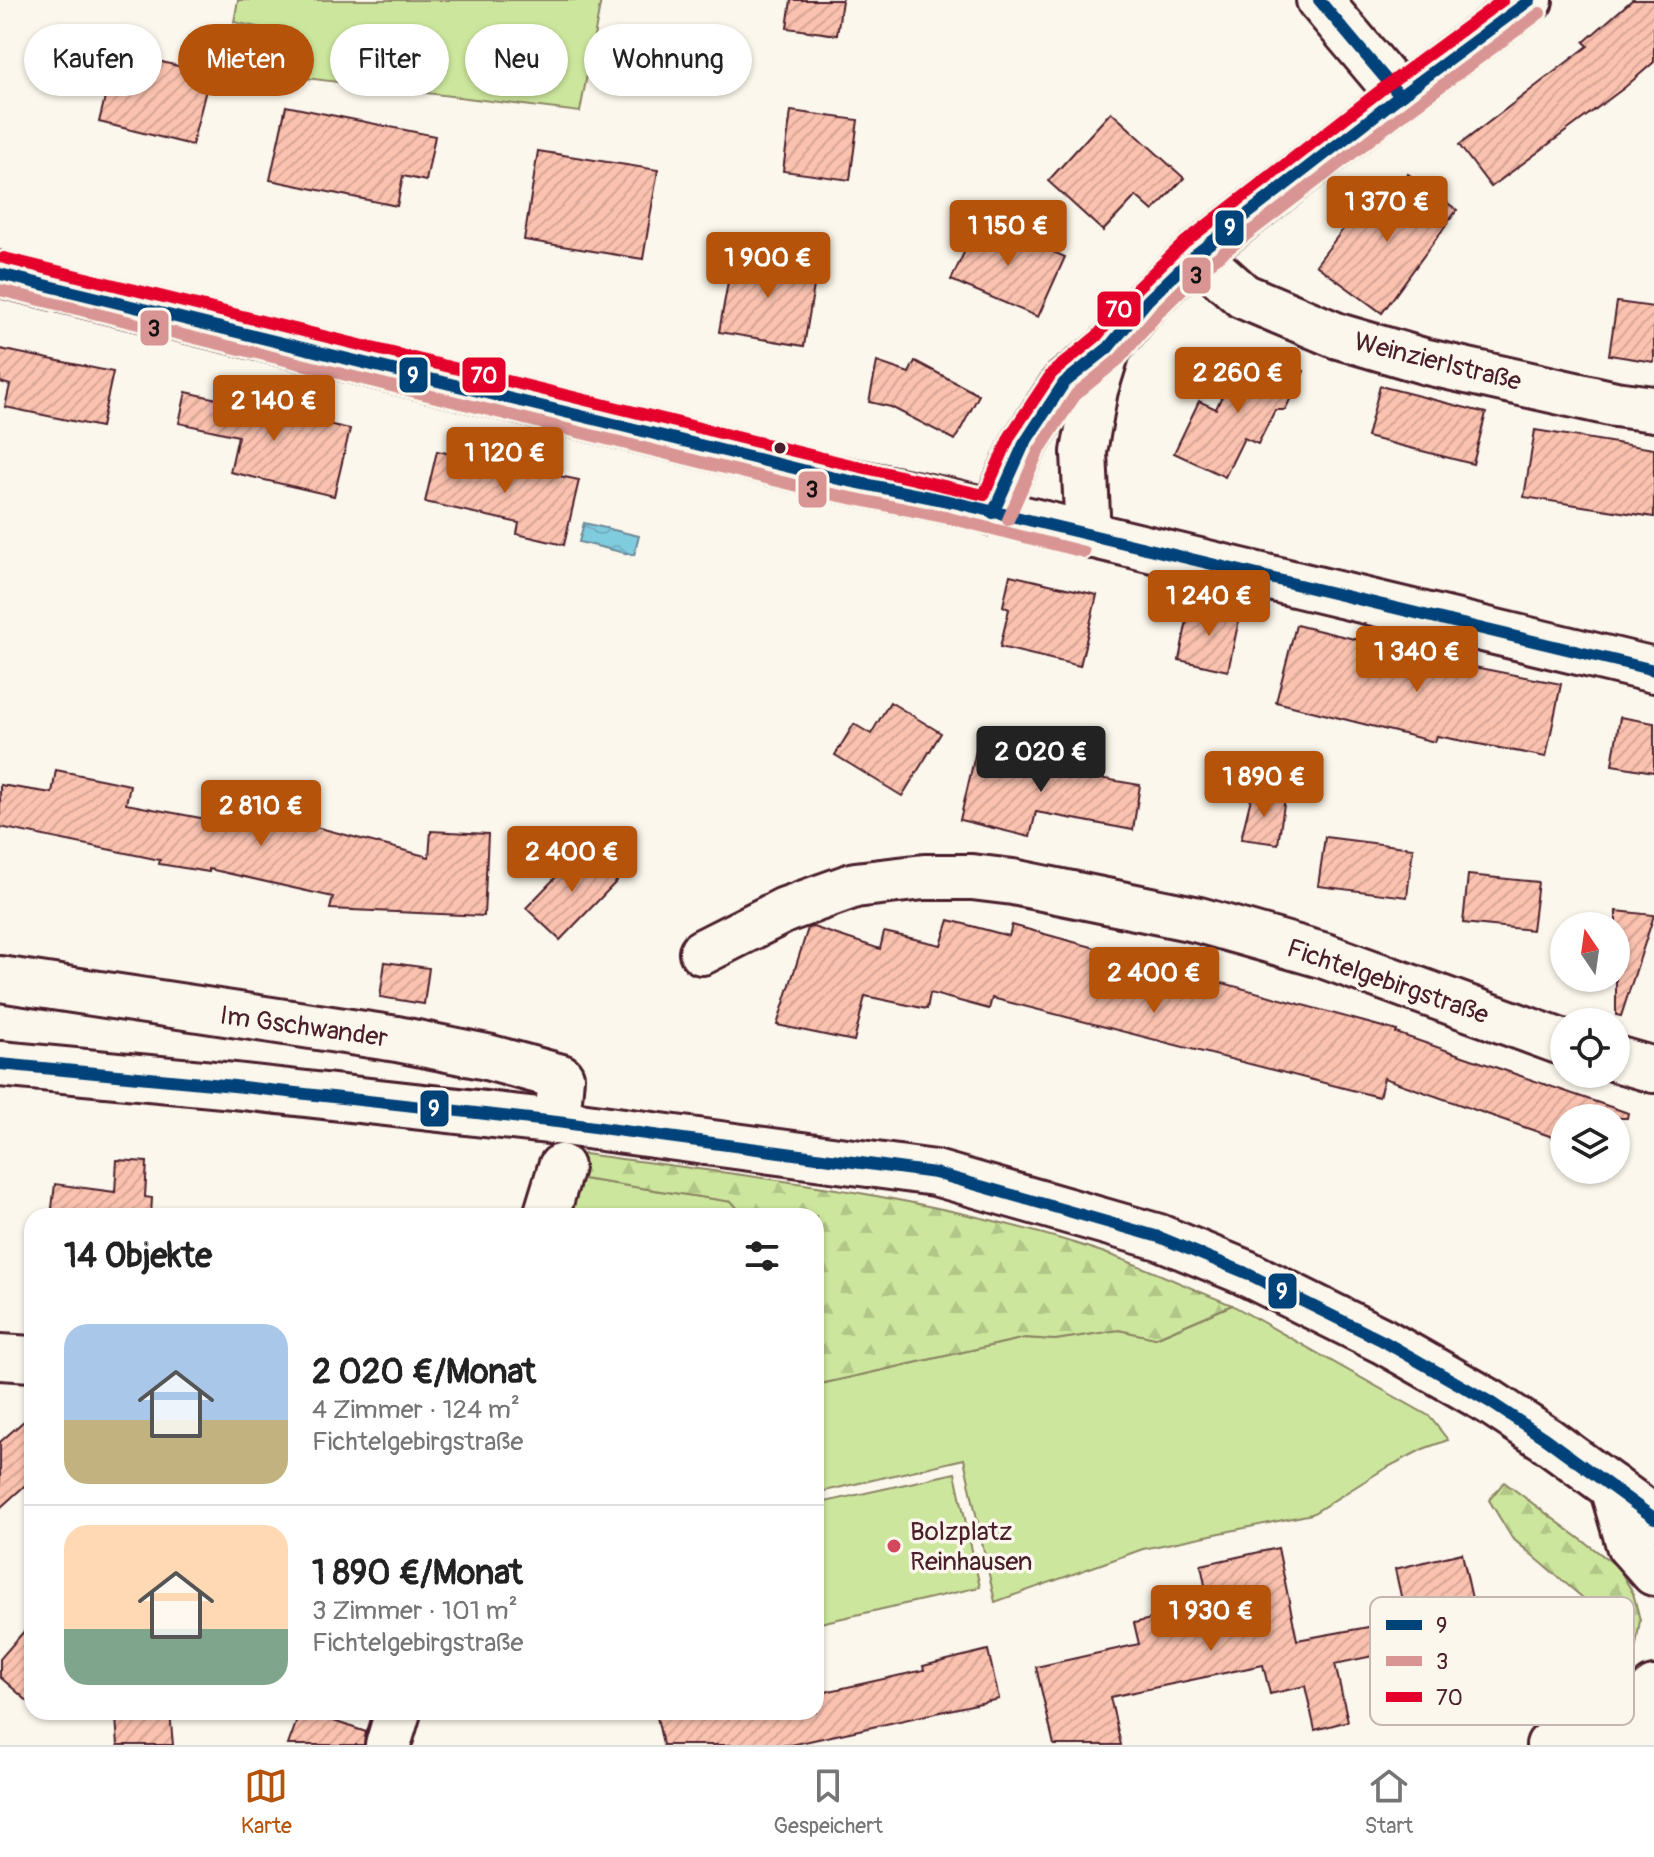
<!DOCTYPE html>
<html lang="de">
<meta charset="utf-8">
<style>
:root{--surface:#fff;--page:#f2f2f2;--text:#222;--muted:#767676;--line:#e0e0e0;--accent:#b45309}
body{margin:0;font-family:Pangolin,sans-serif;background:var(--page);color:var(--text);height:100vh;display:flex;flex-direction:column;font-size:30px;white-space:nowrap}
*{box-sizing:border-box;margin:0}
p{font-size:26px;color:var(--muted)}
.icon{flex:none;width:44px;height:44px;fill:none;stroke:currentColor;stroke-width:2;stroke-linecap:round;stroke-linejoin:round}
.map{position:relative;flex:1;overflow:hidden}
.side{position:absolute;left:24px;top:1208px;width:800px;height:512px;display:flex;flex-direction:column;background:var(--surface);border-radius:24px;box-shadow:0 2px 6px #0004}
.side>*{flex:none}
.guide{position:absolute;left:24px;top:24px;width:800px;height:72px;display:flex;gap:16px}
.needle{width:52px;rotate:347deg}
.fabs{position:absolute;left:1550px;top:912px;display:grid;gap:16px}
.fabs a{display:grid;place-items:center;width:80px;height:80px;border-radius:50%;background:var(--surface);box-shadow:0 2px 6px #0004;font-size:40px}
.price{position:absolute;translate:-50% -68px;padding:0 18px;border-radius:8px;background:var(--accent);color:#fff;font-size:26px;line-height:52px;filter:drop-shadow(0 2px 4px #0008)}
.price::after{content:'';position:absolute;left:50%;top:48px;width:24px;height:18px;margin-left:-12px;background:inherit;clip-path:polygon(0 0,100% 0,50% 100%)}
.price.on{background:#222;color:#fff}
ul{padding:0;list-style:none}
li{display:flex;align-items:center;gap:24px;height:200px;padding:0 40px}
li+li{border-top:2px solid var(--line)}
li span{display:grid;place-items:center;flex:none;width:224px;height:160px;border-radius:24px;color:#555}
li>.icon{margin-inline-start:auto}
span .icon{width:96px;height:96px;fill:#fffc;stroke-width:1}
li b{font-size:34px}
h2{display:flex;justify-content:space-between;align-items:center;height:96px;padding:0 40px;font-size:34px}
.pill{padding:0 28px;border-radius:36px;background:var(--surface);box-shadow:0 2px 6px #0004;font-size:28px;line-height:72px}
.pill.on{background:var(--accent);color:#fff}
.tab-bar{display:flex;justify-content:space-around;align-items:center;height:112px;border-top:2px solid var(--line);background:var(--surface);font-size:22px;color:var(--muted)}
.tab-bar a{display:grid;justify-items:center;gap:4px}
.tab-bar .on{color:var(--accent)}
.map>svg:first-child{display:block}
.grass{fill:#cce79d;stroke:#8b8364;stroke-width:2}
.forest{fill:url(#forest-firs);stroke:#8b8364;stroke-width:2}
.water{fill:url(#water-waves);stroke:#6a8797;stroke-width:2}
.building{fill:url(#building-hatch);stroke:#4a1f2b;stroke-width:2}
.lines{fill:none;stroke-linecap:round;stroke-linejoin:round}
.minor-casing{stroke:#4a1f2b;stroke-width:50}
.tertiary-casing{stroke:#4a1f2b;stroke-width:50}
.secondary-casing{stroke:#4a1f2b;stroke-width:50}
.minor{stroke:#fbf7ec;stroke-width:44}
.tertiary{stroke:#fbf7ec;stroke-width:44}
.secondary{stroke:#fbf7ec;stroke-width:44}
.bus-1-casing{stroke:#fbf7ec;stroke-width:18}
.bus-2-casing{stroke:#fbf7ec;stroke-width:18}
.bus-3-casing{stroke:#fbf7ec;stroke-width:18}
.bus-1{stroke:#004379;stroke-width:12}
.bus-2{stroke:#d99594;stroke-width:12}
.bus-3{stroke:#e4002b;stroke-width:12}
.bus-dot{fill:#4a1f2b;stroke:#fbf7ec;stroke-width:3}
.poi-dot{fill:#d1495b;stroke:#fbf7ec;stroke-width:3}
.labels{text-anchor:middle;stroke-width:7;stroke-linejoin:round;paint-order:stroke}
.street-label{font-size:26px;fill:#4a1f2b;stroke:#fbf7ec}
.poi-label{font-size:26px;fill:#4a1f2b;stroke:#fbf7ec;text-anchor:start}
.key{fill:#fbf7ec;stroke:#c6b6b2;stroke-width:2}
.key-label{font-size:22px;fill:#4a1f2b}
.line-badge{stroke:#fbf7ec;stroke-width:3}
.badge-label{font-size:22px;text-anchor:middle;font-weight:bold;fill:#fff}
.pale-badge-label{font-size:22px;text-anchor:middle;font-weight:bold;fill:#111}
</style>
<div class="map">
<svg width="1654" height="1745" viewBox="0 0 1654 1745">
<defs>
<pattern id="forest-firs" width="22" height="20" patternUnits="userSpaceOnUse" patternTransform="scale(2)"><rect width="22" height="20" fill="#cce79d"/><path d="M5 1l3.5 6h-7zM16 11l3.5 6h-7z" fill="#b1c687"/></pattern>
<pattern id="water-waves" width="16" height="10" patternUnits="userSpaceOnUse" patternTransform="scale(2)"><rect width="16" height="10" fill="#80ccdf"/><path d="M0 5q4-4 8 0t8 0" fill="none" stroke="#70afc0"/></pattern>
<pattern id="building-hatch" width="6" height="6" patternUnits="userSpaceOnUse" patternTransform="scale(2)"><rect width="6" height="6" fill="#fac2af"/><path d="M-1 1l2-2M0 6l6-6M5 7l2-2" fill="none" stroke="#d8a697"/></pattern>
</defs>
<rect width="100%" height="100%" fill="#fbf7ec"/>
<filter id="ink" filterUnits="userSpaceOnUse"><feTurbulence type="fractalNoise" baseFrequency=".0125" numOctaves="2"/><feDisplacementMap in="SourceGraphic" scale="16" xChannelSelector="R" yChannelSelector="G"/><feConvolveMatrix kernelMatrix="1 2 1 2 8 2 1 2 1" color-interpolation-filters="sRGB"/></filter>
<g filter="url(#ink)">
<!-- grass -->
<g class="grass">
<path d="M238,0H601L580,112L273,74L279,32L234,22Z"/>
<path d="M576,1178L733,1202L744,1216H564Z"/>
<path d="M1232,1305L1429,1416L1448,1440L1423,1449L1384,1469L1312,1514L1143,1549L995,1602L964,1459L816,1493V1385L1025,1338L1055,1340L1119,1330L1156,1338Z"/>
<path d="M955,1473L980,1587L816,1624V1504Z"/>
</g>
<!-- forest -->
<g class="forest">
<path d="M576,1153C751,1176 928,1195 1096,1250C1142,1265 1187,1287 1232,1305L1155,1338L1119,1330L1055,1340L1025,1338L816,1385V1216H744L732,1202L576,1178Z"/>
<path d="M1504,1482L1618,1567L1633,1593L1640,1620L1636,1646L1621,1673L1584,1663L1602,1633L1589,1603L1512,1538L1489,1500Z"/>
</g>
<!-- water -->
<path class="water" d="M584,523L639,536L634,555L579,542Z"/>
<!-- building -->
<g class="building">
<path d="M791,0H842L837,35L787,28Z"/>
<path d="M1632,0H1654V62L1624,88L1491,187L1459,145L1588,46L1584,42Z"/>
<path d="M80,27L126,37L122,52L210,74L192,145L99,122L113,65L73,55Z"/>
<path d="M286,106L435,136L426,181L403,176L397,206L270,180Z"/>
<path d="M791,111L858,120L850,180L783,171Z"/>
<path d="M1111,112L1184,178L1153,211L1136,196L1103,231L1048,181Z"/>
<path d="M538,151L658,170L643,259L524,240Z"/>
<path d="M1408,174L1457,210L1382,313L1316,265L1356,212L1373,223Z"/>
<path d="M980,219L1065,257L1038,317L951,280Z"/>
<path d="M733,254L817,268L804,346L719,332Z"/>
<path d="M1617,302L1654,307V362L1609,355Z"/>
<path d="M0,349L113,372L101,427L5,407L10,385L0,382Z"/>
<path d="M1262,352L1304,371L1285,410H1275L1258,444L1244,438L1225,477L1174,453L1199,401L1216,409L1232,374L1248,382Z"/>
<path d="M915,361L979,395L955,440L891,407L869,402L877,362L909,373Z"/>
<path d="M1380,386L1486,413L1473,464L1367,437Z"/>
<path d="M186,392L350,429L334,496L230,472L238,436L179,423Z"/>
<path d="M1535,430L1654,449V517L1524,497Z"/>
<path d="M437,451L579,480L564,545L517,534L519,523L425,502Z"/>
<path d="M1010,575L1097,595L1080,666L1000,647L1009,609L1003,606Z"/>
<path d="M1190,605L1240,615L1228,671L1179,660Z"/>
<path d="M1296,625L1454,663L1561,684L1546,757L1437,736L1435,742L1276,702Z"/>
<path d="M890,702L941,733L902,796L835,755L854,724L871,734Z"/>
<path d="M1620,717L1654,723V772L1612,765Z"/>
<path d="M978,742L1048,759L1046,769L1140,785L1133,830L1036,812L1030,837L960,820Z"/>
<path d="M56,770L130,785L126,804L254,828L260,802L315,814L312,826L429,857L431,831L488,834L484,916L330,909L333,897L209,869V872L159,864L160,860L0,827V785L52,793Z"/>
<path d="M1252,794L1285,798L1278,844L1241,839Z"/>
<path d="M1325,837L1413,848L1407,897L1318,886Z"/>
<path d="M583,849L617,881L560,940L526,908Z"/>
<path d="M1468,875L1538,882L1532,930L1463,923Z"/>
<path d="M1616,911L1654,915L1621,1016L1616,1015Z"/>
<path d="M949,920L1009,936L1012,925L1397,1031L1396,1033L1628,1113L1627,1118H1564V1141L1384,1078L1379,1097L992,998L989,1009L930,993L927,1009L865,996L854,1041L777,1025L808,928L813,927L880,949L884,932L941,945Z"/>
<path d="M385,962L429,968L424,1004L380,997Z"/>
<path d="M117,1160L147,1162L145,1197L152,1198L151,1216H51L55,1184L115,1192Z"/>
<path d="M32,1414V1479L0,1508V1442Z"/>
<path d="M1278,1548L1297,1640L1396,1622L1401,1650L1335,1664L1348,1721L1315,1730L1305,1686L1270,1694L1263,1665L1110,1697L1121,1745H1054L1036,1667L1139,1644L1134,1623L1209,1605L1201,1565Z"/>
<path d="M1462,1553L1474,1608L1407,1623L1395,1569Z"/>
<path d="M32,1622V1705L0,1677V1659Z"/>
<path d="M988,1650L999,1699L791,1745H663L657,1717L681,1712H816V1694L924,1670L923,1666Z"/>
<path d="M170,1712L173,1745H118L116,1717Z"/>
<path d="M300,1712H307L366,1732L364,1745H288Z"/>
</g>
<g class="lines">
<!-- minor casing -->
<g class="minor-casing">
<g id="minor">
<path d="M1319,0L1400,96"/>
<path d="M1196,254L1243,296L1338,336L1427,362L1615,404L1654,409"/>
<path d="M702,952L785,910L855,885L924,877H972L1013,882L1199,920L1325,956L1564,1043"/>
<path d="M0,979L397,1039L487,1057L561,1077L557,1122"/>
<path d="M1616,1059L1654,1070"/>
<path d="M546,1216L561,1167"/>
<path d="M0,1357L32,1359"/>
<path d="M1612,1487L1629,1545L1654,1573"/>
<path d="M1597,1729L1645,1701L1654,1689"/>
<path d="M388,1745L398,1712"/>
<path d="M1549,1745L1654,1726"/>
</g>
</g>
<!-- tertiary casing -->
<g class="tertiary-casing">
<g id="tertiary">
<path d="M0,274L835,478L953,502L1654,670"/>
<path d="M993,513L1024,444L1064,383L1108,348L1148,300L1196,254L1400,96L1530,0"/>
<path d="M1088,536L1084,452L1095,390L1108,348"/>
</g>
</g>
<!-- secondary casing -->
<g class="secondary-casing">
<path id="secondary" d="M0,1064L234,1086L557,1122L935,1173L1159,1237L1244,1272L1383,1341L1490,1402L1546,1439L1654,1518"/>
</g>
<!-- minor -->
<use href="#minor" class="minor"/>
<!-- tertiary -->
<use href="#tertiary" class="tertiary"/>
<!-- secondary -->
<use href="#secondary" class="secondary"/>
<!-- bus-1 casing -->
<g class="bus-1-casing">
<g id="bus-1">
<path d="M1319,0L1400,96"/>
<path d="M0,274L835,478L953,502L1654,670"/>
<path d="M993,513L1024,444L1064,383L1108,348L1148,300L1196,254L1400,96L1530,0"/>
<path d="M0,1064L234,1086L557,1122L935,1173L1159,1237L1244,1272L1383,1341L1490,1402L1546,1439L1654,1518"/>
</g>
</g>
<!-- bus-2 casing -->
<g class="bus-2-casing">
<g id="bus-2">
<path d="M0,290L831,494L949,518L1084,552"/>
<path d="M1008,520L1038,452L1076,394L1119,359L1160,311L1206,266L1410,109L1540,13"/>
</g>
</g>
<!-- bus-3 casing -->
<g class="bus-3-casing">
<path id="bus-3" d="M4,258L839,462L984,495L1010,436L1052,373L1097,336L1137,288L1185,242L1390,83L1503,0"/>
</g>
<!-- bus-1 -->
<use href="#bus-1" class="bus-1"/>
<!-- bus-2 -->
<use href="#bus-2" class="bus-2"/>
<!-- bus-3 -->
<use href="#bus-3" class="bus-3"/>
</g>
</g>
<!-- markers -->
<circle class="bus-dot" cx="780" cy="448" r="7"/>
<circle class="poi-dot" cx="894" cy="1546" r="8"/>
<g class="labels">
<!-- street labels -->
<g class="street-label">
<text transform="translate(1438 361) rotate(14)" y="9">Weinzierlstraße</text>
<text transform="translate(1388 981) rotate(19)" y="9">Fichtelgebirgstraße</text>
<text transform="translate(304 1026) rotate(8)" y="9">Im Gschwander</text>
</g>
<!-- poi labels -->
<g class="poi-label">
<text x="910" y="1540">Bolzplatz<tspan x="910" dy="30">Reinhausen</tspan></text>
</g>
</g>
<!-- legend -->
<rect x="1370" y="1597" width="264" height="128" rx="12" class="key"/>
<rect x="1386" y="1620" width="36" height="10" fill="#004379"/>
<rect x="1386" y="1656" width="36" height="10" fill="#d99594"/>
<rect x="1386" y="1692" width="36" height="10" fill="#e4002b"/>
<g class="key-label">
<text x="1436" y="1633">9</text>
<text x="1436" y="1669">3</text>
<text x="1436" y="1705">70</text>
</g>
<g class="line-badge">
<rect x="1214" y="209" width="31" height="38" rx="8" fill="#004379"/>
<rect x="1181" y="256" width="31" height="39" rx="8" fill="#d99594"/>
<rect x="1096" y="290" width="46" height="38" rx="8" fill="#e4002b"/>
<rect x="139" y="309" width="31" height="38" rx="8" fill="#d99594"/>
<rect x="398" y="356" width="31" height="38" rx="8" fill="#004379"/>
<rect x="461" y="356" width="46" height="38" rx="8" fill="#e4002b"/>
<rect x="797" y="470" width="31" height="39" rx="8" fill="#d99594"/>
<rect x="419" y="1089" width="31" height="39" rx="8" fill="#004379"/>
<rect x="1267" y="1272" width="31" height="38" rx="8" fill="#004379"/>
</g>
<g class="badge-label">
<text x="1230" y="235">9</text>
<text x="1119" y="317">70</text>
<text x="413" y="383">9</text>
<text x="484" y="383">70</text>
<text x="434" y="1116">9</text>
<text x="1282" y="1299">9</text>
</g>
<g class="pale-badge-label">
<text x="1196" y="283">3</text>
<text x="154" y="336">3</text>
<text x="812" y="497">3</text>
</g>
</svg>
<div class="fabs">
<a><svg class="needle" viewBox="-14 -14 28 28"><path d="M0-13l5 13h-10z" fill="#e53935"/><path d="M0 13l5-13h-10z" fill="#767676"/></svg></a>
<a><svg class="icon" aria-label="locate" viewBox="0 0 24 24"><circle cx="12" cy="12" r="6"/><path d="M12 2v4M12 18v4M2 12h4M18 12h4"/></svg></a>
<a><svg class="icon" aria-label="layers" viewBox="0 0 24 24"><path d="M12 4l9 5-9 5-9-5zM3 14l9 5 9-5"/></svg></a>
</div>
<b class="price" style="left:1387px;top:244px">1 370 €</b>
<b class="price" style="left:1008px;top:268px">1 150 €</b>
<b class="price" style="left:768px;top:300px">1 900 €</b>
<b class="price" style="left:1238px;top:415px">2 260 €</b>
<b class="price" style="left:274px;top:443px">2 140 €</b>
<b class="price" style="left:505px;top:495px">1 120 €</b>
<b class="price" style="left:1209px;top:638px">1 240 €</b>
<b class="price" style="left:1417px;top:694px">1 340 €</b>
<b class="price on" style="left:1041px;top:794px">2 020 €</b>
<b class="price" style="left:1264px;top:819px">1 890 €</b>
<b class="price" style="left:261px;top:848px">2 810 €</b>
<b class="price" style="left:572px;top:894px">2 400 €</b>
<b class="price" style="left:1154px;top:1015px">2 400 €</b>
<b class="price" style="left:1211px;top:1653px">1 930 €</b>
<div class="guide">
<a class="pill">Kaufen</a>
<a class="pill on">Mieten</a>
<a class="pill">Filter</a>
<a class="pill">Neu</a>
<a class="pill">Wohnung</a>
</div>
<section class="side">
<h2>14 Objekte<svg class="icon" aria-label="filters" viewBox="0 0 24 24"><path d="M4 7h16M4 17h16"/><circle cx="9" cy="7" r="2"/><circle cx="15" cy="17" r="2"/></svg></h2>
<ul>
<li><span style="background:linear-gradient(#a9c7e8 60%,#c2b280 0)"><svg class="icon" aria-label="home" viewBox="0 0 24 24"><path d="M3 11l9-7 9 7M6 9v11h12V9"/></svg></span><div><b>2 020 €/Monat</b><p>4 Zimmer · 124 m²</p><p>Fichtelgebirgstraße</p></div></li>
<li><span style="background:linear-gradient(#ffd9b3 65%,#7fa58c 0)"><svg class="icon" aria-label="home" viewBox="0 0 24 24"><path d="M3 11l9-7 9 7M6 9v11h12V9"/></svg></span><div><b>1 890 €/Monat</b><p>3 Zimmer · 101 m²</p><p>Fichtelgebirgstraße</p></div></li>
</ul>
</section>
</div>
<nav class="tab-bar">
<a class="on"><svg class="icon" aria-label="map" viewBox="0 0 24 24"><path d="M3 6l6-2 6 2 6-2v14l-6 2-6-2-6 2zM9 4v14M15 6v14"/></svg>Karte</a>
<a><svg class="icon" aria-label="saved" viewBox="0 0 24 24"><path d="M7 4h10v16l-5-4-5 4z"/></svg>Gespeichert</a>
<a><svg class="icon" aria-label="home" viewBox="0 0 24 24"><path d="M3 11l9-7 9 7M6 9v11h12V9"/></svg>Start</a>
</nav>
